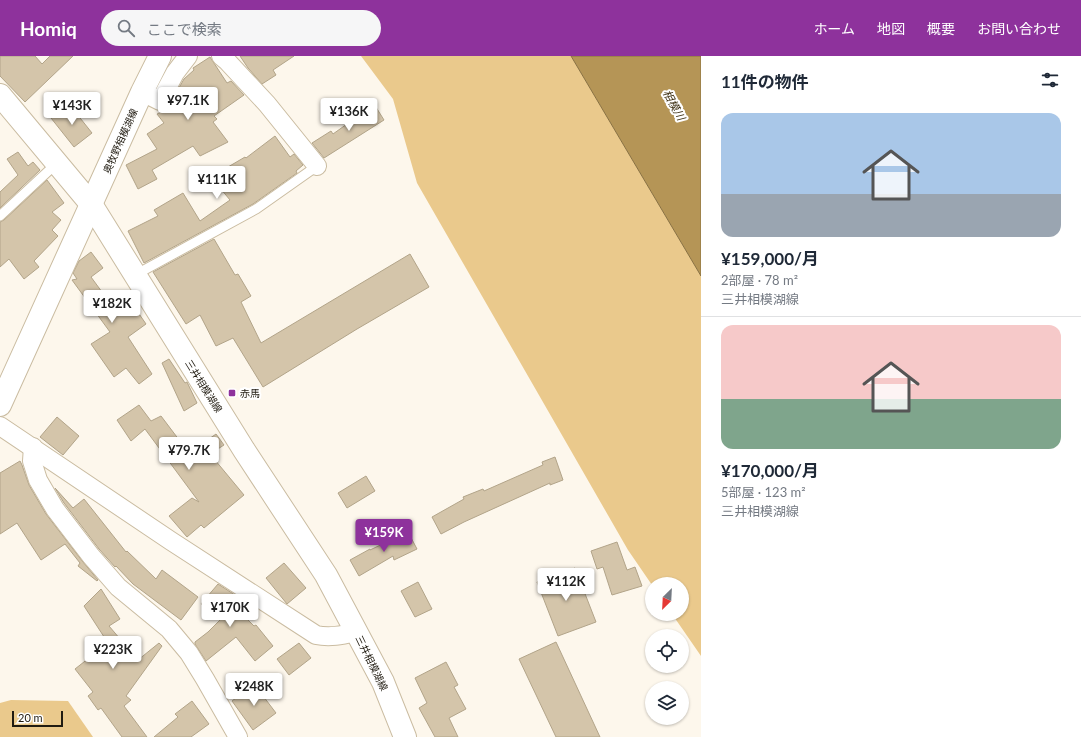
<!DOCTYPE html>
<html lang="ja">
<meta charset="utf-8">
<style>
:root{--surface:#fff;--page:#f6f6f7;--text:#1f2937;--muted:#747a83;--line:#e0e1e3;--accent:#8e329c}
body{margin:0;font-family:Lato,"Noto Sans JP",sans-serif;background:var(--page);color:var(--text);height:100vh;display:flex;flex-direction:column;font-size:15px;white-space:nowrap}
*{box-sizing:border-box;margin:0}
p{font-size:13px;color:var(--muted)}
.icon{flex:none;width:22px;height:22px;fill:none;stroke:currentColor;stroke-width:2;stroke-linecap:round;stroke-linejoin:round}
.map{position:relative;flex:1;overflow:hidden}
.drawer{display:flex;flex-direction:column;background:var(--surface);width:380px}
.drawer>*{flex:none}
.needle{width:26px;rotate:204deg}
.buttons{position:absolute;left:645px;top:521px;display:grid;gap:8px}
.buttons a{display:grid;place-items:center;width:44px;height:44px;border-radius:50%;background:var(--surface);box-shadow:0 1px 3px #0004;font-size:20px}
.scale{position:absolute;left:12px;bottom:10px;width:51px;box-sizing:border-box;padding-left:4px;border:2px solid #201b11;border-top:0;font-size:11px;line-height:14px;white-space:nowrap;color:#201b11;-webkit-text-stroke:3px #fff;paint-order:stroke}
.price{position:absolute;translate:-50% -34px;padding:0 9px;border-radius:4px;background:#fff;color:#222;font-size:13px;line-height:26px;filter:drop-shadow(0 1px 2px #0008)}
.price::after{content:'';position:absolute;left:50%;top:24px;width:12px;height:9px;margin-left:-6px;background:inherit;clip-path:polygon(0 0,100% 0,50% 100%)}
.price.selected{background:var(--accent);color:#fff}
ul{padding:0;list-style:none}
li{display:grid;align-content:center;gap:8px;height:212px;padding:0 20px}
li+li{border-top:1px solid var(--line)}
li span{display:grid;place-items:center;height:124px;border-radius:12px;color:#555}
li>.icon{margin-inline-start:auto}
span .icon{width:72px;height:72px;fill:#fffc;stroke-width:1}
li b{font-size:17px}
h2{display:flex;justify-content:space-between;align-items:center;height:48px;padding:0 20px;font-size:17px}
header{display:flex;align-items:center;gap:24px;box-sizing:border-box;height:56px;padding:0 20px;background:var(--accent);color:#fff}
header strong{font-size:19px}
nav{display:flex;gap:22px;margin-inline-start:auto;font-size:14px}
.search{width:280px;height:36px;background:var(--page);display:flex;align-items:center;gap:10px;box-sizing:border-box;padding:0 14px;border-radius:22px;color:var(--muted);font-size:15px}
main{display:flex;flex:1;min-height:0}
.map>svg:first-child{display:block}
.green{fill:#eac98c}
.water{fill:#b59556;stroke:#887041}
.building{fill:#d4c5aa;stroke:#b2a489}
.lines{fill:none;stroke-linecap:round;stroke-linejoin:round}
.lane-casing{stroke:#cabca1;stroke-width:11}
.street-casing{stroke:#cabca1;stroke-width:20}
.secondary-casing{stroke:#cabca1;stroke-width:24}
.lane{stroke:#fff;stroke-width:9}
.street{stroke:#fff;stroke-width:18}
.secondary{stroke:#fff;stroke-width:22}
.poi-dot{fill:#8e329c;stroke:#fff;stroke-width:1.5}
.labels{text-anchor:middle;stroke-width:4;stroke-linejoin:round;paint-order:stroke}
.street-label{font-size:10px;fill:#201b11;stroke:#fff}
.poi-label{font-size:10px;fill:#201b11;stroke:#fff;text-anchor:start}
.water-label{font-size:11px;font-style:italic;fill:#3e3013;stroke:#fff}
</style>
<header>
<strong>Homiq</strong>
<div class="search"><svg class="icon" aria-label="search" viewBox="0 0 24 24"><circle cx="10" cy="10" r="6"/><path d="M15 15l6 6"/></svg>ここで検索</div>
<nav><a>ホーム</a><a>地図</a><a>概要</a><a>お問い合わせ</a></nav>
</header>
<main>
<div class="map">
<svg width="701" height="681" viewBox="0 0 701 681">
<rect width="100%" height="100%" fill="#fdf7ec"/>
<!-- green -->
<g class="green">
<path d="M361,0H571L701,220V600L672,558H682V528H652V529L628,494L417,127L393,43Z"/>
<path d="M11,644L68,645L93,681H0V647Z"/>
</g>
<!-- water -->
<path class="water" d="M571,0H701V220Z"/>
<!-- building -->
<g class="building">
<path d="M0,0H35L42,8L50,0H73L25,46L0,20Z"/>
<path d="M240,0H294L273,14L276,19L262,28L248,12Z"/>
<path d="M210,1L227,27L231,25L244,39L214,60L217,63L213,66L228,86L200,100L193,90L152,114L157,123L138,133L126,109L157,93L147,78L164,67L157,58L166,54L170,48L179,41L176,37L184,23L194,14L193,12Z"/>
<path d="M69,48L92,77L74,91L51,62Z"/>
<path d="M374,48L384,64L324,102L312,87L331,75L333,78L361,58L360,56Z"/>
<path d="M275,80L290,101L294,98L303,109L296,115L297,117L253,148L144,207L128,175L158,160L154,154L183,137L200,165L230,144L211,121L245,101L246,102Z"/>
<path d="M18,96L28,110L33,106L40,114L0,152V136L18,119L7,103Z"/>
<path d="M47,124L64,147L52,156L61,164L52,174L58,180L34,205L39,211L24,223L9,203L0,211V166L4,164Z"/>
<path d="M214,183L235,219L238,218L251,240L241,246L261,287L410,198L429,231L357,273L263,331L233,282L216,290L200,259L186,268L153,216Z"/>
<path d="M91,196L103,212L91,221L113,251L127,242L133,253L135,252L146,268L128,281L152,318L139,328L126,312L114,321L91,288L110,276L72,224L77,223L73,217L79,205Z"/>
<path d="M169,303L185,327L187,326L197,347L184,355L162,307Z"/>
<path d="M139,349L151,365L161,360L189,397L216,378L224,389L210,398L244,439L204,472L201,469L187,481L169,460L192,442L199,446L145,373L131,385L117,364Z"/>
<path d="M57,361L79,380L63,399L40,381Z"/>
<path d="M555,401L563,424L550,429V427L464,466L441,478L432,461L464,443L463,441L483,433L484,435L543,409L542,406Z"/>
<path d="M20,405L22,409L29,429L46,458L83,506L98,524L97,525L78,510L80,507L65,488L41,504L17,467L0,478V417Z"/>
<path d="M366,420L375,435L347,452L338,437Z"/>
<path d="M55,432L73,452L84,443L126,496L127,495L156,523L162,514L198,541L181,564L133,528L116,510L115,511L99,493L64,447Z"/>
<path d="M408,476L417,493L394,504L393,500L359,520L350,504L370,493V494Z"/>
<path d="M617,486L627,514L635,511L642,530L612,539L603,511L597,513L591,495Z"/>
<path d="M284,507L306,532L287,548L266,522Z"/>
<path d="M575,512L596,566L558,580L537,526Z"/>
<path d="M418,526L432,553L415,561L401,535Z"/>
<path d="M218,528L235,539L230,546L254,570L256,569L273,590L255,605L236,581L206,605L195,588V586L208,576L220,564L201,548Z"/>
<path d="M101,533L120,563L109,570L138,604L159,587L162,590L126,640L131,644L124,650L147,681H122L101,652L98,654L88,640L93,636L75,613L108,587L84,550Z"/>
<path d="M556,586L600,681H556L519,603Z"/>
<path d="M299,587L311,602L289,619L277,603Z"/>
<path d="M446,606L458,629L454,631L466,653L449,662L458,681H435L419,652L427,647L415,622Z"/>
<path d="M254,628L276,657L253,674L232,645Z"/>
<path d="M192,645L209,668L191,681H154L178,661L175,658Z"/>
</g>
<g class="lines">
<!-- lane casing -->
<g class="lane-casing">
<g id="lane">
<path d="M0,160L57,107"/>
<path d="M135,219L256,153L317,110"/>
</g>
</g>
<!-- street casing -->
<g class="street-casing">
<g id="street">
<path d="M221,0L227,5L267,48L317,110"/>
<path d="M142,36L160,45L175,17L188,0"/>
<path d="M0,370L171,485L316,579C330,582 343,579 357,576"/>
<path d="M33,391L32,405L38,424L55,453L91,500L118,531L169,573L189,597L205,623L238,681"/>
</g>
</g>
<!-- secondary casing -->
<g class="secondary-casing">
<g id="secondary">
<path d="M0,39L91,148L244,394L326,519L383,626L405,681"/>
<path d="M0,349L142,36L160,0"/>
</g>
</g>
<!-- lane -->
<use href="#lane" class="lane"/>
<!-- street -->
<use href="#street" class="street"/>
<!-- secondary -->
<use href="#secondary" class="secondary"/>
</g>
<!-- markers -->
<rect class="poi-dot" x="228" y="333" width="8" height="8" rx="2"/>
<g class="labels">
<!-- street labels -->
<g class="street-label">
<text transform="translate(120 85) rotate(-66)" y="4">奥牧野相模湖線</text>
<text transform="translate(204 330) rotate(58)" y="4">三井相模湖線</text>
<text transform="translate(372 607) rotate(64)" y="4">三井相模湖線</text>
</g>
<!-- poi labels -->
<g class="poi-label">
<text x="240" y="341">赤馬</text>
</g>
<!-- water labels -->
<g class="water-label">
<text transform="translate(674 49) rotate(61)" y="4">相模川</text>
</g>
</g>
</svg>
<div class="buttons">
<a><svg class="needle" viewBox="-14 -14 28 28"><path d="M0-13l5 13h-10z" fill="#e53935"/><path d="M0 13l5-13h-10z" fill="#747a83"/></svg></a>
<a><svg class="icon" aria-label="locate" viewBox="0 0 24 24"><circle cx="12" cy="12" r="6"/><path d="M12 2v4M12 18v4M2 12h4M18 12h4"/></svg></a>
<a><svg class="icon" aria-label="layers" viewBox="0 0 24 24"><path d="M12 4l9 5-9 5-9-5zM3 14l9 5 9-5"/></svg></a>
</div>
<div class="scale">20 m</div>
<b class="price" style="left:188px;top:65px">¥97.1K</b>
<b class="price" style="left:72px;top:70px">¥143K</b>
<b class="price" style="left:349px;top:76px">¥136K</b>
<b class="price" style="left:217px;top:144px">¥111K</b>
<b class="price" style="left:112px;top:268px">¥182K</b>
<b class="price" style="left:189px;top:415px">¥79.7K</b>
<b class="price selected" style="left:384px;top:497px">¥159K</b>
<b class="price" style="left:566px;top:546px">¥112K</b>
<b class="price" style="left:230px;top:572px">¥170K</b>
<b class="price" style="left:113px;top:614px">¥223K</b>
<b class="price" style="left:254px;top:651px">¥248K</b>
</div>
<section class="drawer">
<h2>11件の物件<svg class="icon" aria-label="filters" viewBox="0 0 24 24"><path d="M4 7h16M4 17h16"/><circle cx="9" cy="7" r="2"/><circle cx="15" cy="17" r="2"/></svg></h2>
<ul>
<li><span style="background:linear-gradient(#a9c7e8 65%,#9aa5b1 0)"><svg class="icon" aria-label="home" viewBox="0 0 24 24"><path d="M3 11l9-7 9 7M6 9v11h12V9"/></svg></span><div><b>¥159,000/月</b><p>2部屋 · 78 m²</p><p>三井相模湖線</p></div></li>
<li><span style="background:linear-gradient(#f6c9c9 60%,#7fa58c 0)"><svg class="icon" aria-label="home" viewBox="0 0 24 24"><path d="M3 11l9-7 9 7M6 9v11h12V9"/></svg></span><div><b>¥170,000/月</b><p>5部屋 · 123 m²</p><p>三井相模湖線</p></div></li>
</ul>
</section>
</main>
